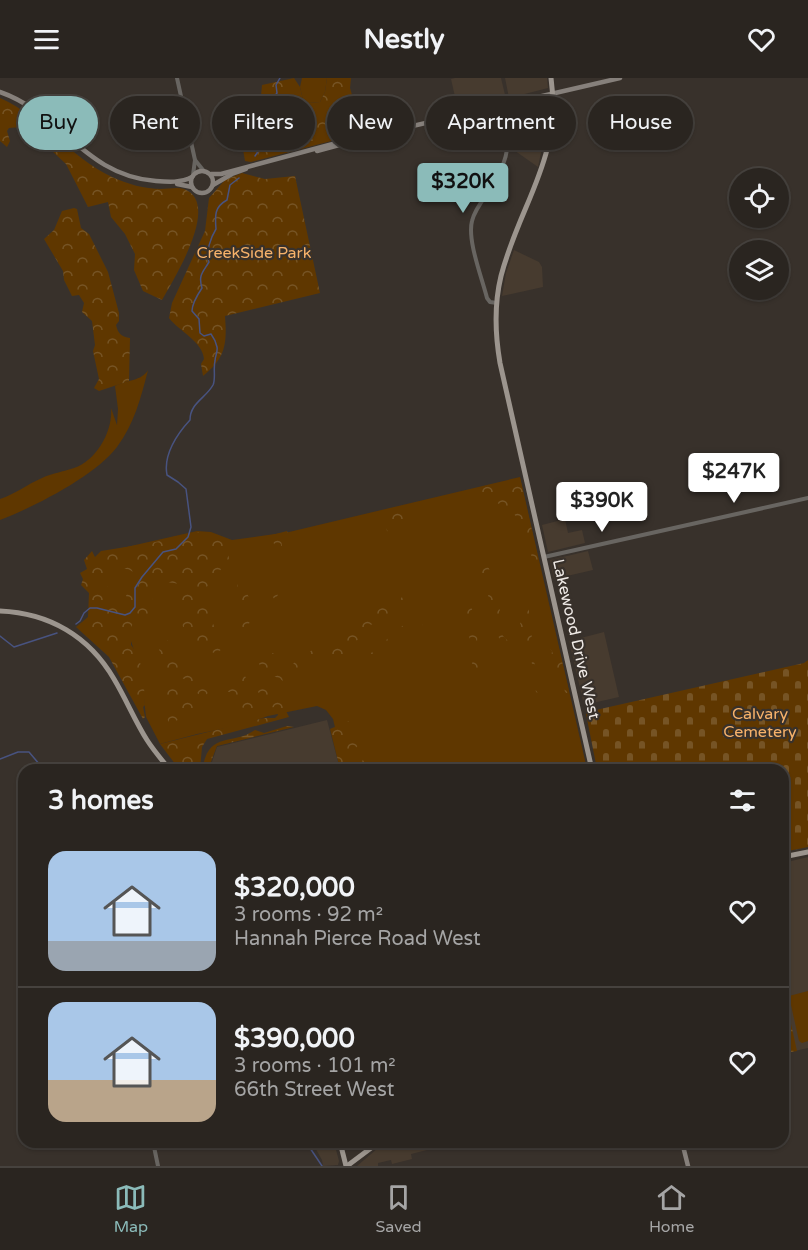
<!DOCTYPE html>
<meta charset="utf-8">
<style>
:root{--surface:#2a2520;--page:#36312d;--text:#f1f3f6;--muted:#a5a5a5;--line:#46423e;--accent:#8bbbb9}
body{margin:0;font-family:"Varela Round",sans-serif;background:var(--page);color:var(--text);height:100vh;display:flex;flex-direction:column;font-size:22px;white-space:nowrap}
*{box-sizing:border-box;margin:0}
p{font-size:20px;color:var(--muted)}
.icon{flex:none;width:33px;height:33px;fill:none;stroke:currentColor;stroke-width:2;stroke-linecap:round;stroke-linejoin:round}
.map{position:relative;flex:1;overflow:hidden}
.drawer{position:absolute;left:18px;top:686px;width:771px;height:384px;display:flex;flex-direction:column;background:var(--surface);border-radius:18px;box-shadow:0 2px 4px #0004,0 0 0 2px var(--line)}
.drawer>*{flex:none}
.guide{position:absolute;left:18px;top:18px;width:772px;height:54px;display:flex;gap:12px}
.tools{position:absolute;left:729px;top:90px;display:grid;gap:12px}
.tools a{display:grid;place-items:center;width:60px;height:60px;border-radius:50%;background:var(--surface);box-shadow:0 2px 4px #0004,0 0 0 2px var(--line);font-size:30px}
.price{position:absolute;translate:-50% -51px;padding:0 14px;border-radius:6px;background:#fff;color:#222;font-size:20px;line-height:39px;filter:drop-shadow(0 2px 3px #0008)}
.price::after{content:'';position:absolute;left:50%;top:36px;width:18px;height:14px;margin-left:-9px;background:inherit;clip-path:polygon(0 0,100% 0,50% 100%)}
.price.active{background:var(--accent);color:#111}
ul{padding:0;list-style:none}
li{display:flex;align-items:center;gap:18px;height:150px;padding:0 30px}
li+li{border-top:2px solid var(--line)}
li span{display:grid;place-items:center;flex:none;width:168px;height:120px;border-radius:18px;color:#555}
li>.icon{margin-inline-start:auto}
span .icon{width:72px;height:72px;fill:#fffc;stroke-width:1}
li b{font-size:26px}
h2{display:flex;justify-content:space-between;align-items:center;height:72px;padding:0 30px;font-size:26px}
.chip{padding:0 21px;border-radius:27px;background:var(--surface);box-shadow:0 2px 4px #0004,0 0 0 2px var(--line);font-size:21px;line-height:54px}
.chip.active{background:var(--accent);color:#111}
header{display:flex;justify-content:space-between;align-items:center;height:78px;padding:0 30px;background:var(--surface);font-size:27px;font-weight:700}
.tab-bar{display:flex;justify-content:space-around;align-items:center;height:84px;border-top:2px solid var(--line);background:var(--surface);font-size:16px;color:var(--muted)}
.tab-bar a{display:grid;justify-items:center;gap:3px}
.tab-bar .active{color:var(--accent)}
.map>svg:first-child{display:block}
.built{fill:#473b2f}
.grass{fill:#5f3700}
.forest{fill:url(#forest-crowns)}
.wetland{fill:url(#wetland-marsh)}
.cemetery{fill:url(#cemetery-stones)}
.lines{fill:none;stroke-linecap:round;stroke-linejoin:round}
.stream{stroke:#485380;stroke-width:1.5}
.tertiary{stroke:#686561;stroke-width:4}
.secondary{stroke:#86807b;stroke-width:4.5}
.primary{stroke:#9c958e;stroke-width:5}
.labels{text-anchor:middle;stroke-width:4.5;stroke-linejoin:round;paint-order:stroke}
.park-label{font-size:16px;fill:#f7b26a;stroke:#38312b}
.street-label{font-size:16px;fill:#efeae6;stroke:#38312b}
</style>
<header><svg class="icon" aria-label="menu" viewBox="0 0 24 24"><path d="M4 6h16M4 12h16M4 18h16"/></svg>Nestly<svg class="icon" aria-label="heart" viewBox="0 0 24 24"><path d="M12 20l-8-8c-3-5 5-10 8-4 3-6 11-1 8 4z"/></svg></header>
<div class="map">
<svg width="808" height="1088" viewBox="0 0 808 1088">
<defs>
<pattern id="forest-crowns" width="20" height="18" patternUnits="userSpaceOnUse" patternTransform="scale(1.5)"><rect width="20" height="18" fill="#5f3700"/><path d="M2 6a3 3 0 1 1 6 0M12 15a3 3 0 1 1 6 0" fill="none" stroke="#765425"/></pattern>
<pattern id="wetland-marsh" width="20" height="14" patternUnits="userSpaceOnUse" patternTransform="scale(1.5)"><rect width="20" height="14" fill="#5f3700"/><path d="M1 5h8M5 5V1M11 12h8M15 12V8" fill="none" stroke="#765425"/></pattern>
<pattern id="cemetery-stones" width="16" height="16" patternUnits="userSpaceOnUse" patternTransform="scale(1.5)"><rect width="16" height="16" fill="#5f3700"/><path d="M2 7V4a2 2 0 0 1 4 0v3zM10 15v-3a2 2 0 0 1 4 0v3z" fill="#765425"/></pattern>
</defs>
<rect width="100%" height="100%" fill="#38312b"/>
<!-- built -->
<g class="built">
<path d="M455,0H501L506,21L458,32L451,1Z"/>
<path d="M505,0H547L548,10L509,20Z"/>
<path d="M539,25L545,27L546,31L544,60L538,89L511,70L514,58L521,55L519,29Z"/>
<path d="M514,172L539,184L542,189L543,209L502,218L506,195Z"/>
<path d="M565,441L568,455L582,452L585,465L548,474L542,447Z"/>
<path d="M588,473L593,492L554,501L550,482Z"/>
<path d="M604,554L619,619L584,627L569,563Z"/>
<path d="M327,642L340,691L207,692L210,690L217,669Z"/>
<path d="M808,779V970L786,975L783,961V785Z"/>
<path d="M312,1064H334L339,1083L338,1087L323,1088L322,1082Z"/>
<path d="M385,1064H455V1065L411,1076L412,1081L392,1086L391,1082L378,1085V1088H357Z"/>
</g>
<!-- grass -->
<g class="grass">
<path d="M302,0H327L325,14L320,24L308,25L303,22L300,9Z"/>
<path d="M148,292C141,320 134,346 117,369C95,398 34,429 0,442V421C15,416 28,406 42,400C52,395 63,394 74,390C97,382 113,353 111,330L117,347L118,331L115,308C126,302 142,303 148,292Z"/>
<path d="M520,399L587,691H345L333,641L326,632L317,628L268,638L246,646L197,656L160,666L146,639L141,593L128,554L101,500L122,470L197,453L211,454L232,462L289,454Z"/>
<path d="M808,913V963L802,965L799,963L789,918Z"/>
</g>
<!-- forest -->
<g class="forest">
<path d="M294,0L300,9L303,22L308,25L320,24L325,14L327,0H351L350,10L354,24L353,35L351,36L349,31C342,29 338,29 333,35L337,52L333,54L335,62L251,84L245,83L243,71L253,68L263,31L260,29L262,7Z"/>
<path d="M0,20C43,39 70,79 112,99C127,106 145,111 161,111C169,111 177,109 184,111C189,113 193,116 195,120C209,144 174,201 162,222L143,213L134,192L135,176L125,156L111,139L108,124L88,129L66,86L51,72L49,63C38,57 22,47 9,50L7,53L10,63L7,69L0,63Z"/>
<path d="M242,95L265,101L295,98L320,215L225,238C227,265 226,280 203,298L201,286L204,281C203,264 179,253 169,240L172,225L205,153L209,120L225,102Z"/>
<path d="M74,130L77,131L81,150L89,156L108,194L119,235V243L116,247C118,256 122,259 130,260L129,303L99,313L94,310L99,301L93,273L95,267L92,243L82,234L84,225L79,217L72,218L64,202L63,193L44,161L54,152L62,133Z"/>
<path d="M520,400L537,475L538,482L536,487L533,485C529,471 531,458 522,446H520C517,442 515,435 511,433C500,427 486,417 475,415L474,412Z"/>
<path d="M397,432L400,436L405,432L410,433L415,439L402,448L394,449V452L390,454L387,453L385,444L390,435L393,437Z"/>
<path d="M287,453L290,462L286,464L283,459L281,460L283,477L289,497L275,522L270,515L271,512L278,510L285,497L283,491L274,484L276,479L273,475L275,471L272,457Z"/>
<path d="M200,454L227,463L229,481L207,509L206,515L211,527L209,535L217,556L223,564L219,576C190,571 178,548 177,520L183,513L180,506L152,502L150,508L153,511C150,523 157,536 141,540L128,524L123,506L125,504L134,509L138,507L140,501C134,491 122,488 111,491L105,501C106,516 128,528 136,541L131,549V567C144,582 144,607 145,627L143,629L145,639L143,641L109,579L76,549L88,539L89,515L81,507L83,501L80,495L87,491L84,482L92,473L95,479L101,473L151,465Z"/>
<path d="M480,483L488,488C493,499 490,516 503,519L499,523L500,535L503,539L502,548L504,550L501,554L503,558L508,563L503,568L501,567C498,556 495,547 489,536L491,524L488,518L491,511L486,513L483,510L482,495L477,500L473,496L475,492L478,493L479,492L477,487Z"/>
<path d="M239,502L244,504C245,519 258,527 254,542H250L247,554L243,553C240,531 231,525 239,502Z"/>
<path d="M409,516L412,517L411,526C400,529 395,537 384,539L382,545L369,547L372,552L362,563L357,562C350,568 346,574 341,580L337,579L333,585L317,579L294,592L290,591L297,580L334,561L384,528Z"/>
<path d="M470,525L478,551L477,566L484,582L482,588L481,603L485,610L483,612L471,609L472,585L477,578L473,568L469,567C471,553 465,544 465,529Z"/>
<path d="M524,527L528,528L531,544L527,549L532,556L530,569L541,609L542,614L540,616L536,614C534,604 534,595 532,586C530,568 512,544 524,527Z"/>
<path d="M421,536L423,537V546L418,553H410L405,555V558L400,559L395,565L391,566L374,581L365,584L363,582L414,538Z"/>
<path d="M161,555C172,565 179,585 194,592C199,594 204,594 209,596L211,606L214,607C213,611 206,617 203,619C197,615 191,612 189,605L184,604V601L175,598L173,593L166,590L160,579L158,559Z"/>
<path d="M547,557L556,558L569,613L567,615H565L564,607L558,608C555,597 550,583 552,573L549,570L551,567L545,558Z"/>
<path d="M267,572L276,577L274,579L275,589L282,591L293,597V604L290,607H287C278,595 262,600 258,582L265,581V573Z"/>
<path d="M236,594L245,598L249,606L262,605L269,609L268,614L274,618L269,620L270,624L282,621L291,627V631H285L289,639L207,661L202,669L200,691H179L160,666L264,640H275L278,637L275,629L250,631L235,628L232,620V614H227L223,605L256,620L260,625L265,624L264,618L234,599Z"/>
<path d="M165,604L198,623L199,628L181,641L169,645L164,633L161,606Z"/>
<path d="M349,643C356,648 359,659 359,667L354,671L355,675L367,686L365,691H340L330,651Z"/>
</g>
<!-- wetland -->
<g class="wetland">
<path d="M287,648L294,649L217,668L209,689L205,690L203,688C210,653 232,668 255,652L264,655Z"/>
<path d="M783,910L797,973L786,975L783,961Z"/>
</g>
<!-- cemetery -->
<path class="cemetery" d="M808,582V769L783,774V692L597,691L586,636L587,634L804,585Z"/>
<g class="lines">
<!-- stream -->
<g class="stream">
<path d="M255,78L261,69V59L273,42L274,19L277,15L276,7L280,0"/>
<path d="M76,546L80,543L84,535L90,530H97L125,537L130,535L135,529V510L142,499L163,474L176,471L188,459L191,449L186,411L178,404L167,397C163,377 177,356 190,342C190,325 206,320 213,307C216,301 213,290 215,283C215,278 218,274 217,269C216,264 214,260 211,256L204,258L200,255L199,241L192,233C192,226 198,216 202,210C198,197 203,194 209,184C205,175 211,159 216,151C215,138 214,129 227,122L230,107L239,100"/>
<path d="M0,558L14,569L57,555"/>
<path d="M0,681L18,674H29L40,687L42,692"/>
<path d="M306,1064L322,1088"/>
</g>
<!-- tertiary -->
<g class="tertiary">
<path d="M177,0L195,82L193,97"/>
<path d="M195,82L203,92"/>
<path d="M497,225L490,224L487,220C482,200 467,162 472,143C475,130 486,118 493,107C508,84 514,52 503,27"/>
<path d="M544,479L808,420"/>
<path d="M153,1064L158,1088"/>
</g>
<!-- secondary -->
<g class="secondary">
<path d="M0,14C61,35 85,98 156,103C168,104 181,105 192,99"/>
<path d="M317,73L376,57"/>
<circle cx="202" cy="104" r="11"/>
<path d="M211,96H221L370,56H378L620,0"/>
<path d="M177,106L192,109"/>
<path d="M213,107L232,96L246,91"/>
<path d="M682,1064L688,1088"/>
</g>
<!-- primary -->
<g class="primary">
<path d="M551,0C562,81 520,125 501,198C494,227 495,256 500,285L592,692"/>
<path d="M0,533C49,535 89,558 114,601C126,621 135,643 147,662C154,673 162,682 170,692"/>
<path d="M783,779L808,774"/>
<path d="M340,1064L346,1088"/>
<path d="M347,1088L379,1064"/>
</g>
</g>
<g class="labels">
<!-- park labels -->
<g class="park-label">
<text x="254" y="180">CreekSide Park</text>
<text x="760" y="641">Calvary<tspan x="760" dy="18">Cemetery</tspan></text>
</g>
<!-- street labels -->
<g class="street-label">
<text transform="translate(577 561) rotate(77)" y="6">Lakewood Drive West</text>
</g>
</g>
</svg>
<div class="tools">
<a><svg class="icon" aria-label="locate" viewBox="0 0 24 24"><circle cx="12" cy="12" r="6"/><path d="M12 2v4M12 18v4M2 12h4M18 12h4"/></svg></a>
<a><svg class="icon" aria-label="layers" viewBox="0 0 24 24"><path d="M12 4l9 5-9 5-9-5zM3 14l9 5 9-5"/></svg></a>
</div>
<b class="price active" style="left:463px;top:136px">$320K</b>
<b class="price" style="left:734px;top:426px">$247K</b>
<b class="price" style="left:602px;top:455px">$390K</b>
<div class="guide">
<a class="chip active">Buy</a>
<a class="chip">Rent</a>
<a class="chip">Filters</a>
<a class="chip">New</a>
<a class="chip">Apartment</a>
<a class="chip">House</a>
</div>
<section class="drawer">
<h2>3 homes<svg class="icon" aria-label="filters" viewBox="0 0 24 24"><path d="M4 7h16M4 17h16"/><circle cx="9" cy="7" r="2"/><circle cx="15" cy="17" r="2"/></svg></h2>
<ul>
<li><span style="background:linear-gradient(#a9c7e8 75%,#9aa5b1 0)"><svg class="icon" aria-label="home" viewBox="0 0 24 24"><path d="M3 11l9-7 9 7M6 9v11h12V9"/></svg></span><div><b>$320,000</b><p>3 rooms · 92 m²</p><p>Hannah Pierce Road West</p></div><svg class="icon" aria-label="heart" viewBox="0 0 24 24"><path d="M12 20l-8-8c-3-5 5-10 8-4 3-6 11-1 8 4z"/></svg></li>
<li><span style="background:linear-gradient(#a9c7e8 65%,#b9a48a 0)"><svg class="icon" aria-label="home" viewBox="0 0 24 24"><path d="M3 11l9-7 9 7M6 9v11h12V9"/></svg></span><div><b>$390,000</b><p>3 rooms · 101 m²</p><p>66th Street West</p></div><svg class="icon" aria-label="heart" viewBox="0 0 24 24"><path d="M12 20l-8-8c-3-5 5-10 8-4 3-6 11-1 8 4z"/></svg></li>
</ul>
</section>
</div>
<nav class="tab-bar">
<a class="active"><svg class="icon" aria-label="map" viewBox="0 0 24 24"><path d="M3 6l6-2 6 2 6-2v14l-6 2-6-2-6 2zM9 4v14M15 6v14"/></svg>Map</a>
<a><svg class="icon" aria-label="saved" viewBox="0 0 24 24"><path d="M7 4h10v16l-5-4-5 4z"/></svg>Saved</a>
<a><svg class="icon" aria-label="home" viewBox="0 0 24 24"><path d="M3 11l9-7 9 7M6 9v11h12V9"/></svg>Home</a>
</nav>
